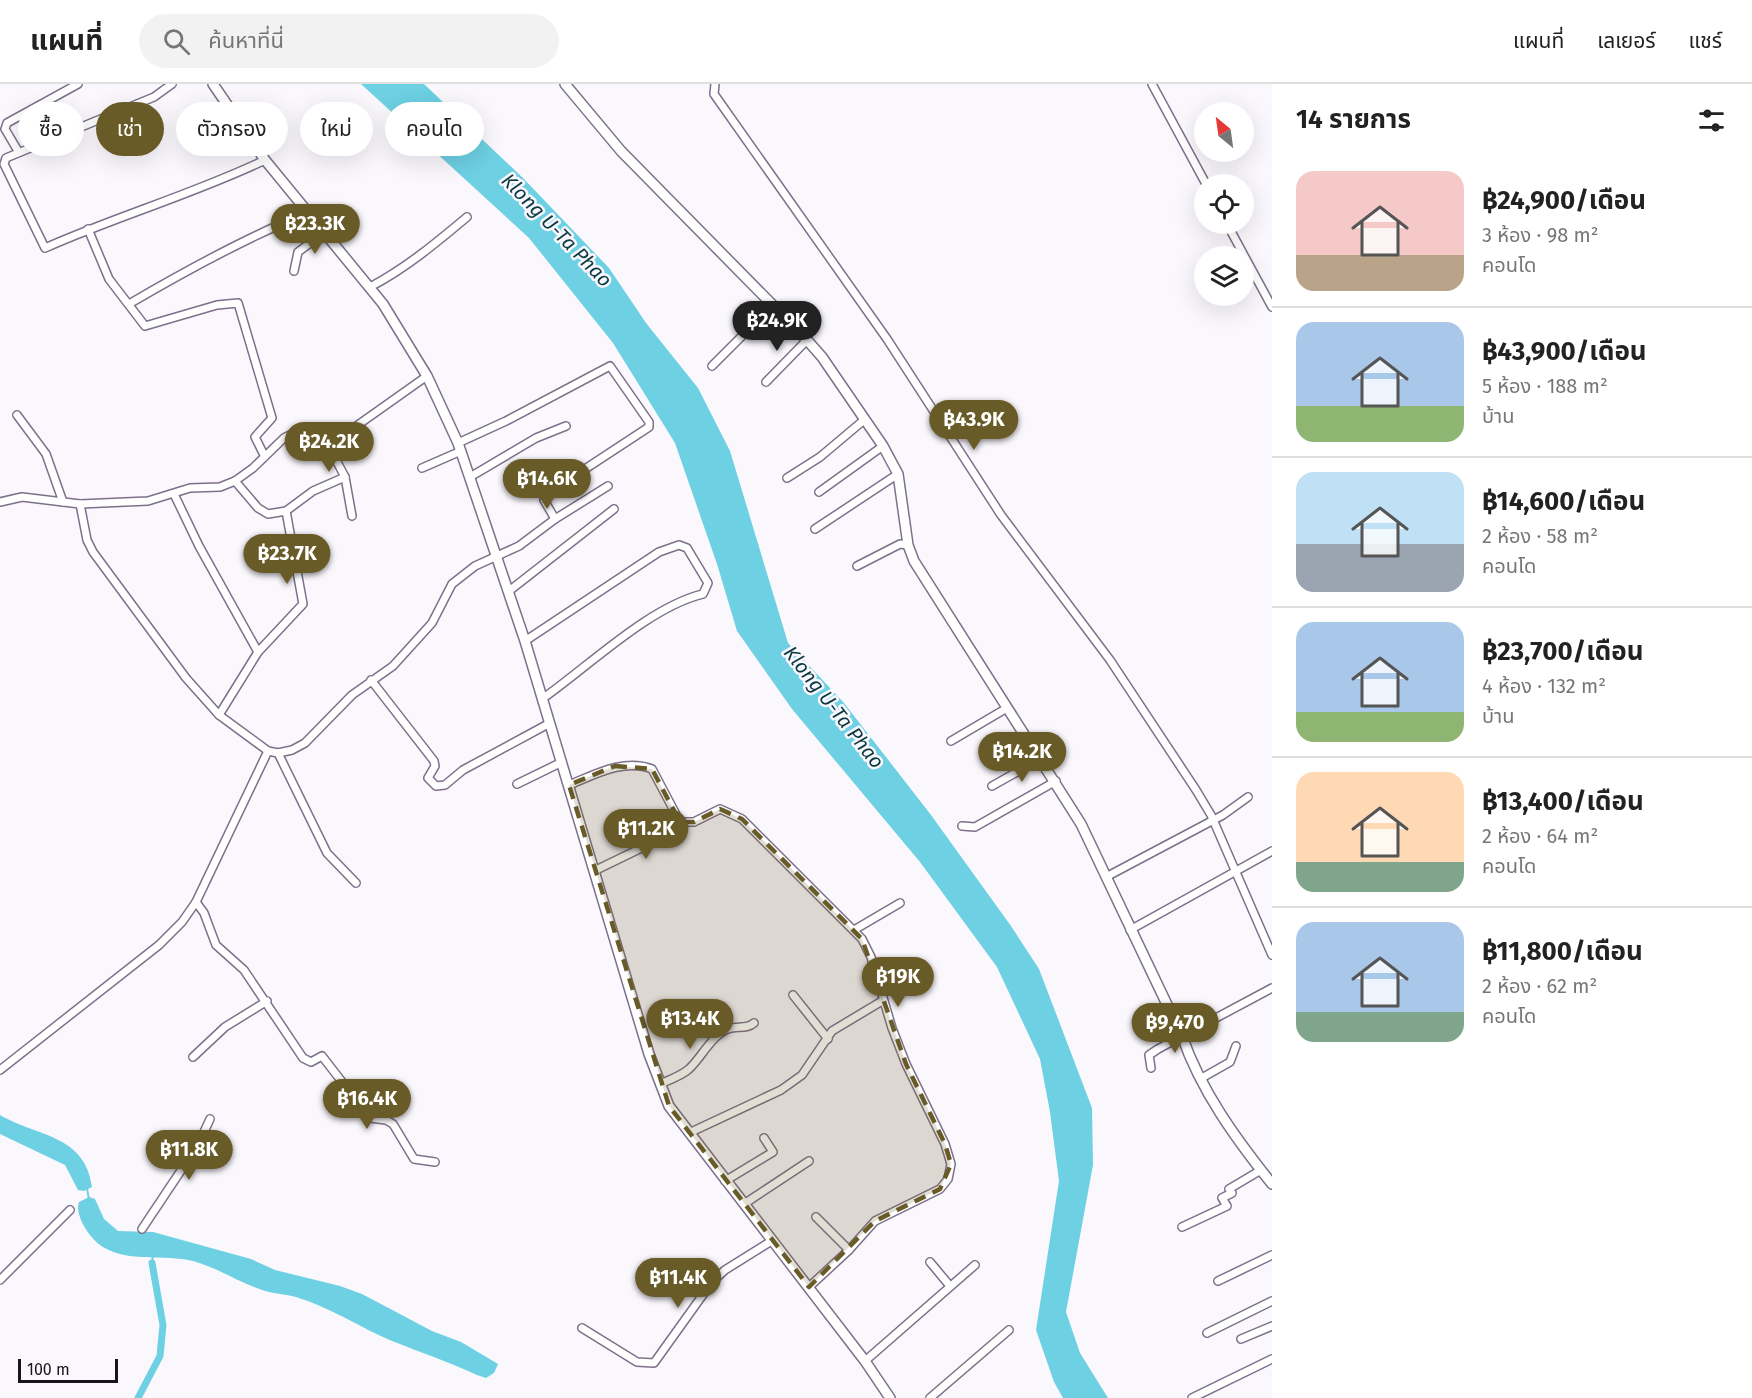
<!DOCTYPE html>
<html lang="th">
<meta charset="utf-8">
<style>
:root{--surface:#fff;--page:#f2f2f2;--text:#222;--muted:#767676;--line:#e0e0e0;--accent:#685b28}
body{margin:0;font-family:"Fira Sans","Noto Sans Thai",sans-serif;background:var(--page);color:var(--text);height:100vh;display:flex;flex-direction:column;font-size:22px;white-space:nowrap}
*{box-sizing:border-box;margin:0}
p{font-size:20px;color:var(--muted)}
.icon{flex:none;width:33px;height:33px;fill:none;stroke:currentColor;stroke-width:2;stroke-linecap:round;stroke-linejoin:round}
.map{position:relative;flex:1;overflow:hidden}
.sheet{display:flex;flex-direction:column;background:var(--surface);width:480px}
.sheet>*{flex:none}
.top-card{position:absolute;left:18px;top:18px;width:570px;height:54px;display:flex;gap:12px}
.needle{width:39px;rotate:331deg}
.fabs{position:absolute;left:1194px;top:18px;display:grid;gap:12px}
.fabs a{display:grid;place-items:center;width:60px;height:60px;border-radius:50%;background:var(--surface);box-shadow:0 6px 24px #0002;font-size:30px}
.scale{position:absolute;left:18px;bottom:15px;width:100px;box-sizing:border-box;padding-left:6px;border:3px solid #18131d;border-top:0;font-size:16px;line-height:21px;white-space:nowrap;color:#18131d;-webkit-text-stroke:4px #faf7fd;paint-order:stroke}
.price{position:absolute;translate:-50% -51px;padding:0 14px;border-radius:21px;background:var(--accent);color:#fff;font-size:20px;line-height:39px;filter:drop-shadow(0 2px 3px #0008)}
.price::after{content:'';position:absolute;left:50%;top:36px;width:18px;height:14px;margin-left:-9px;background:inherit;clip-path:polygon(0 0,100% 0,50% 100%)}
.price.active{background:#222;color:#fff}
ul{padding:0;list-style:none}
li{display:flex;align-items:center;gap:18px;height:150px;padding:0 24px}
li+li{border-top:2px solid var(--line)}
li span{display:grid;place-items:center;flex:none;width:168px;height:120px;border-radius:18px;color:#555}
li>.icon{margin-inline-start:auto}
span .icon{width:72px;height:72px;fill:#fffc;stroke-width:1}
li b{font-size:26px}
h2{display:flex;justify-content:space-between;align-items:center;height:72px;padding:0 24px;font-size:26px}
.tag{padding:0 21px;border-radius:27px;background:var(--surface);box-shadow:0 6px 24px #0002;font-size:21px;line-height:54px}
.tag.active{background:var(--accent);color:#fff}
header{display:flex;align-items:center;gap:36px;box-sizing:border-box;height:84px;padding:0 30px;background:var(--surface);border-bottom:2px solid var(--line)}
header strong{font-size:28px}
nav{display:flex;gap:33px;margin-inline-start:auto;font-size:21px}
.search{width:420px;height:54px;background:var(--page);display:flex;align-items:center;gap:15px;box-sizing:border-box;padding:0 21px;border-radius:33px;color:var(--muted);font-size:22px}
main{display:flex;flex:1;min-height:0}
.map>svg:first-child{display:block}
.water{fill:#6dd0e3}
.lines{fill:none;stroke-linecap:round;stroke-linejoin:round}
.stream{stroke:#6dd0e3;stroke-width:2}
.canal{stroke:#6dd0e3;stroke-width:7}
.street-casing{stroke:#7d708a;stroke-width:10}
.secondary-casing{stroke:#7d708a;stroke-width:12}
.street{stroke:#fff;stroke-width:7}
.secondary{stroke:#fff;stroke-width:9}
.marked{fill:#685b28;fill-opacity:0.2;stroke:#685b28;stroke-width:4.5;stroke-dasharray:12 8;stroke-linejoin:round}
.labels{text-anchor:middle;stroke-width:5;stroke-linejoin:round;paint-order:stroke}
.water-label{font-size:20px;font-style:italic;fill:#0a3a42;stroke:#faf7fd}
</style>
<header>
<strong>แผนที่</strong>
<div class="search"><svg class="icon" aria-label="search" viewBox="0 0 24 24"><circle cx="10" cy="10" r="6"/><path d="M15 15l6 6"/></svg>ค้นหาที่นี่</div>
<nav><a>แผนที่</a><a>เลเยอร์</a><a>แชร์</a></nav>
</header>
<main>
<div class="map">
<svg width="1272" height="1314" viewBox="0 0 1272 1314">
<rect width="100%" height="100%" fill="#faf7fd"/>
<!-- water -->
<g class="water">
<path d="M361,0H424L523,94L609,184L646,239L698,304L730,367L788,559L844,619L931,731L1011,842L1039,885L1092,1024L1093,1081L1066,1228L1080,1269L1108,1314H1063L1054,1298L1036,1246L1059,1097L1050,1028L1040,975L997,883L920,778L792,625L737,547L717,480L675,359L613,259L529,154Z"/>
<path d="M0,1031C37,1053 85,1050 92,1103L84,1107L78,1106L65,1081L0,1050Z"/>
<path d="M89,1113L95,1115L104,1135L118,1147L153,1148L251,1175L275,1186L340,1202L362,1210L432,1247L461,1258L498,1280L494,1289L486,1294L477,1291C449,1278 420,1268 392,1257C359,1243 330,1223 296,1213C286,1210 275,1210 265,1207C240,1199 218,1184 193,1177C164,1170 130,1179 103,1163C91,1156 74,1132 79,1118Z"/>
</g>
<g class="lines">
<!-- stream -->
<g class="stream">
<path d="M87,1104L89,1116"/>
<path d="M152,1179L153,1170"/>
</g>
<!-- canal -->
<path class="canal" d="M138,1314L160,1272L163,1241L152,1179"/>
<!-- street casing -->
<g class="street-casing">
<g id="street">
<path d="M172,0L154,13L6,74L4,80L45,164C117,132 194,110 265,76"/>
<path d="M715,0L714,10L887,255L1001,431L1110,576L1196,706L1211,731L1272,871"/>
<path d="M1152,0L1206,100"/>
<path d="M18,67L5,45L7,39L78,0"/>
<path d="M1227,140L1272,223"/>
<path d="M88,145L109,195L145,242L217,221L238,219L272,334L255,353L264,371"/>
<path d="M294,187L298,168L325,148"/>
<path d="M370,203C406,184 436,159 467,133"/>
<path d="M129,220C187,186 245,154 307,129"/>
<path d="M712,282L773,221"/>
<path d="M766,298L807,256"/>
<path d="M17,331L46,370L63,418"/>
<path d="M339,343L336,376L345,393L352,432"/>
<path d="M458,359L506,337L610,282L649,338V343L547,410L544,416L555,435"/>
<path d="M422,384L461,367"/>
<path d="M470,393L536,354L566,342"/>
<path d="M787,394L820,373L864,336"/>
<path d="M235,397L258,424L268,430L286,427L313,407L345,393"/>
<path d="M819,408L883,362"/>
<path d="M174,410L199,462L258,568L219,631"/>
<path d="M0,418L22,413L80,420L148,417L190,404L220,403L235,397L253,384L284,354L306,343H355L427,292"/>
<path d="M80,420L87,456L93,468L186,594L219,631L268,667L278,669L292,666L305,659L352,611L393,582L432,539L452,500L475,482L519,462L555,435L608,402"/>
<path d="M815,445L898,390"/>
<path d="M857,482L900,460L908,461"/>
<path d="M509,507L614,425"/>
<path d="M525,557L659,468L679,461L687,464L708,499L703,510C649,523 589,582 542,615"/>
<path d="M258,568L303,520L286,427"/>
<path d="M371,596L434,677L435,682L428,694L436,702L445,701L463,686L550,639"/>
<path d="M951,657L1007,624"/>
<path d="M278,669L327,769L356,799"/>
<path d="M517,700L562,678"/>
<path d="M569,701C594,691 624,674 652,685L680,738H694L720,725L742,735L862,855L871,873L892,944L906,980L945,1060L951,1080L948,1095L940,1105L875,1137L849,1166L809,1203"/>
<path d="M992,702L1040,675"/>
<path d="M962,742L975,743L1056,697"/>
<path d="M594,787L664,753L680,738"/>
<path d="M1106,793L1223,731L1248,713"/>
<path d="M196,818L204,829L216,861L244,886L303,974L311,978L322,972L370,1034L386,1036L393,1040L414,1075L435,1078"/>
<path d="M854,846L900,819"/>
<path d="M1130,846L1272,767"/>
<path d="M793,911L828,955"/>
<path d="M193,973L225,943L267,917"/>
<path d="M1151,984L1149,971L1158,965L1272,904"/>
<path d="M0,986L159,861L182,838L196,818L268,667"/>
<path d="M1200,995L1230,978L1236,962"/>
<path d="M660,1000C669,996 681,992 689,985C702,973 711,952 728,945C737,941 746,946 754,939"/>
<path d="M689,1049L781,1006L802,991L832,947L882,917"/>
<path d="M725,1097L773,1068L764,1054"/>
<path d="M744,1120L809,1077"/>
<path d="M816,1133L849,1166"/>
<path d="M1182,1143L1227,1122L1222,1114L1232,1109L1229,1105L1261,1086"/>
<path d="M142,1145L198,1061L210,1035"/>
<path d="M930,1178L950,1202"/>
<path d="M0,1196L70,1126"/>
<path d="M1218,1197L1272,1171"/>
<path d="M582,1244L637,1278L654,1279L712,1198L725,1186L773,1156"/>
<path d="M1207,1249L1272,1217"/>
<path d="M1241,1255L1272,1242"/>
<path d="M865,1277L975,1181"/>
<path d="M930,1314L1009,1246"/>
<path d="M1192,1314L1272,1275"/>
</g>
</g>
<!-- secondary casing -->
<g class="secondary-casing">
<g id="secondary">
<path d="M213,0L265,76L383,220L427,292L458,359L525,557L649,970L669,1022L865,1277L890,1314"/>
<path d="M565,0L621,67L807,256L822,273L883,362L898,390L908,461L914,477L1081,740L1182,952C1201,1007 1236,1055 1272,1100"/>
</g>
</g>
<!-- street -->
<use href="#street" class="street"/>
<!-- secondary -->
<use href="#secondary" class="secondary"/>
</g>
<!-- marked area -->
<path class="marked" d="M615,682L652,685L680,738H694L720,725L742,735L862,855L906,980L945,1060L951,1080L940,1105L875,1137L809,1203L669,1022L569,701Z"/>
<g class="labels">
<!-- water labels -->
<g class="water-label">
<text transform="translate(557 146) rotate(46)" y="7">Klong U-Ta Phao</text>
<text transform="translate(834 623) rotate(52)" y="7">Klong U-Ta Phao</text>
</g>
</g>
</svg>
<div class="fabs">
<a><svg class="needle" viewBox="-14 -14 28 28"><path d="M0-13l5 13h-10z" fill="#e53935"/><path d="M0 13l5-13h-10z" fill="#767676"/></svg></a>
<a><svg class="icon" aria-label="locate" viewBox="0 0 24 24"><circle cx="12" cy="12" r="6"/><path d="M12 2v4M12 18v4M2 12h4M18 12h4"/></svg></a>
<a><svg class="icon" aria-label="layers" viewBox="0 0 24 24"><path d="M12 4l9 5-9 5-9-5zM3 14l9 5 9-5"/></svg></a>
</div>
<div class="scale">100 m</div>
<b class="price" style="left:315px;top:171px">฿23.3K</b>
<b class="price active" style="left:777px;top:268px">฿24.9K</b>
<b class="price" style="left:974px;top:367px">฿43.9K</b>
<b class="price" style="left:329px;top:389px">฿24.2K</b>
<b class="price" style="left:547px;top:426px">฿14.6K</b>
<b class="price" style="left:287px;top:501px">฿23.7K</b>
<b class="price" style="left:1022px;top:699px">฿14.2K</b>
<b class="price" style="left:646px;top:776px">฿11.2K</b>
<b class="price" style="left:898px;top:924px">฿19K</b>
<b class="price" style="left:690px;top:966px">฿13.4K</b>
<b class="price" style="left:1175px;top:970px">฿9,470</b>
<b class="price" style="left:367px;top:1046px">฿16.4K</b>
<b class="price" style="left:189px;top:1097px">฿11.8K</b>
<b class="price" style="left:678px;top:1225px">฿11.4K</b>
<div class="top-card">
<a class="tag">ซื้อ</a>
<a class="tag active">เช่า</a>
<a class="tag">ตัวกรอง</a>
<a class="tag">ใหม่</a>
<a class="tag">คอนโด</a>
</div>
</div>
<section class="sheet">
<h2>14 รายการ<svg class="icon" aria-label="filters" viewBox="0 0 24 24"><path d="M4 7h16M4 17h16"/><circle cx="9" cy="7" r="2"/><circle cx="15" cy="17" r="2"/></svg></h2>
<ul>
<li><span style="background:linear-gradient(#f6c9c9 70%,#b9a48a 0)"><svg class="icon" aria-label="home" viewBox="0 0 24 24"><path d="M3 11l9-7 9 7M6 9v11h12V9"/></svg></span><div><b>฿24,900/เดือน</b><p>3 ห้อง · 98 m²</p><p>คอนโด</p></div></li>
<li><span style="background:linear-gradient(#a9c7e8 70%,#8fb573 0)"><svg class="icon" aria-label="home" viewBox="0 0 24 24"><path d="M3 11l9-7 9 7M6 9v11h12V9"/></svg></span><div><b>฿43,900/เดือน</b><p>5 ห้อง · 188 m²</p><p>บ้าน</p></div></li>
<li><span style="background:linear-gradient(#bfe0f5 60%,#9aa5b1 0)"><svg class="icon" aria-label="home" viewBox="0 0 24 24"><path d="M3 11l9-7 9 7M6 9v11h12V9"/></svg></span><div><b>฿14,600/เดือน</b><p>2 ห้อง · 58 m²</p><p>คอนโด</p></div></li>
<li><span style="background:linear-gradient(#a9c7e8 75%,#8fb573 0)"><svg class="icon" aria-label="home" viewBox="0 0 24 24"><path d="M3 11l9-7 9 7M6 9v11h12V9"/></svg></span><div><b>฿23,700/เดือน</b><p>4 ห้อง · 132 m²</p><p>บ้าน</p></div></li>
<li><span style="background:linear-gradient(#ffd9b3 75%,#7fa58c 0)"><svg class="icon" aria-label="home" viewBox="0 0 24 24"><path d="M3 11l9-7 9 7M6 9v11h12V9"/></svg></span><div><b>฿13,400/เดือน</b><p>2 ห้อง · 64 m²</p><p>คอนโด</p></div></li>
<li><span style="background:linear-gradient(#a9c7e8 75%,#7fa58c 0)"><svg class="icon" aria-label="home" viewBox="0 0 24 24"><path d="M3 11l9-7 9 7M6 9v11h12V9"/></svg></span><div><b>฿11,800/เดือน</b><p>2 ห้อง · 62 m²</p><p>คอนโด</p></div></li>
</ul>
</section>
</main>
